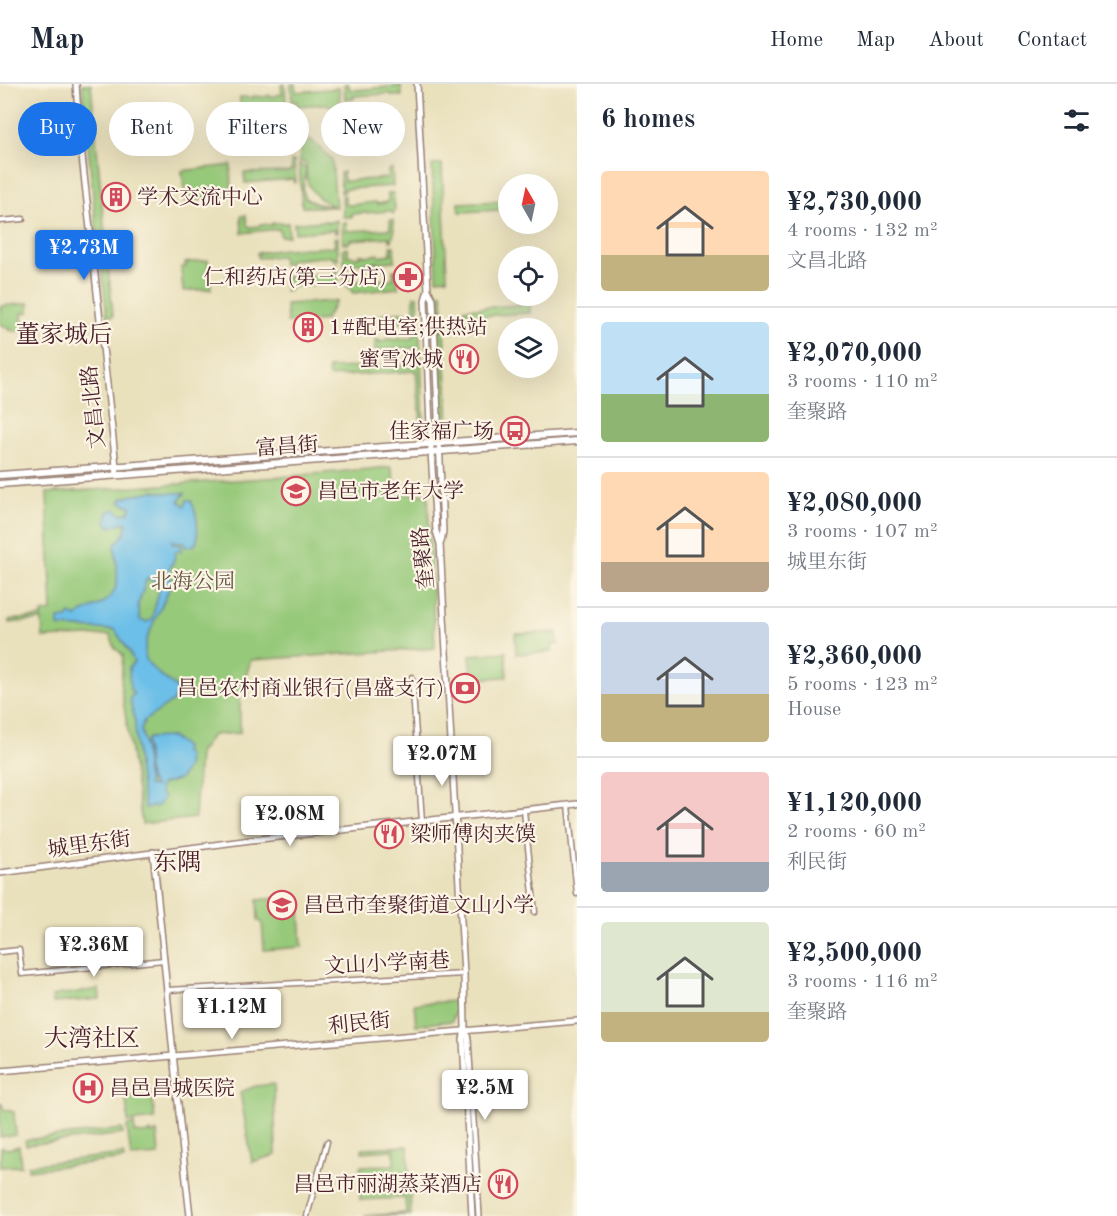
<!DOCTYPE html>
<meta charset="utf-8">
<style>
:root{--surface:#fff;--page:#f2f2f3;--text:#1f2937;--muted:#747a83;--line:#e0e1e3;--accent:#1a73e8}
body{margin:0;font-family:"Old Standard TT","Noto Serif SC",serif;background:var(--page);color:var(--text);height:100vh;display:flex;flex-direction:column;font-size:22px;white-space:nowrap}
*{box-sizing:border-box;margin:0}
p{font-size:20px;color:var(--muted)}
.icon{flex:none;width:33px;height:33px;fill:none;stroke:currentColor;stroke-width:2;stroke-linecap:round;stroke-linejoin:round}
.map{position:relative;flex:1;overflow:hidden}
.panel{display:flex;flex-direction:column;background:var(--surface);width:540px}
.panel>*{flex:none}
.top-card{position:absolute;left:18px;top:18px;width:468px;height:54px;display:flex;gap:12px}
.needle{width:39px;rotate:351deg}
.controls{position:absolute;left:498px;top:90px;display:grid;gap:12px}
.controls a{display:grid;place-items:center;width:60px;height:60px;border-radius:50%;background:var(--surface);box-shadow:0 6px 24px #0002;font-size:30px}
.price{position:absolute;translate:-50% -51px;padding:0 14px;border-radius:6px;background:#fff;color:#222;font-size:20px;line-height:39px;filter:drop-shadow(0 2px 3px #0008)}
.price::after{content:'';position:absolute;left:50%;top:36px;width:18px;height:14px;margin-left:-9px;background:inherit;clip-path:polygon(0 0,100% 0,50% 100%)}
.price.on{background:var(--accent);color:#fff}
ul{padding:0;list-style:none}
li{display:flex;align-items:center;gap:18px;height:150px;padding:0 24px}
li+li{border-top:2px solid var(--line)}
li span{display:grid;place-items:center;flex:none;width:168px;height:120px;border-radius:6px;color:#555}
li>.icon{margin-inline-start:auto}
span .icon{width:72px;height:72px;fill:#fffc;stroke-width:1}
li b{font-size:26px}
h2{display:flex;justify-content:space-between;align-items:center;height:72px;padding:0 24px;font-size:26px}
.tag{padding:0 21px;border-radius:27px;background:var(--surface);box-shadow:0 6px 24px #0002;font-size:21px;line-height:54px}
.tag.on{background:var(--accent);color:#fff}
header{display:flex;align-items:center;gap:36px;box-sizing:border-box;height:84px;padding:0 30px;background:var(--surface);border-bottom:2px solid var(--line)}
header strong{font-size:28px}
nav{display:flex;gap:33px;margin-inline-start:auto;font-size:21px}
main{display:flex;flex:1;min-height:0}
.map>svg:first-child{display:block}
.green{fill:#96c979;stroke:#707452;stroke-width:1.5}
.water{fill:#6cbfe8;stroke:#5b6f8a;stroke-width:1.5;fill-rule:evenodd}
.lines{fill:none;stroke-linecap:round;stroke-linejoin:round}
.street-casing{stroke:#9a8074;stroke-width:7}
.secondary-casing{stroke:#9a8074;stroke-width:8}
.primary-casing{stroke:#9a8074;stroke-width:9}
.street{stroke:#fff;stroke-width:4}
.secondary{stroke:#fff;stroke-width:5}
.primary{stroke:#fff;stroke-width:6}
.labels{text-anchor:middle;stroke-width:4.5;stroke-linejoin:round;paint-order:stroke}
.poi-label{font-size:21px;fill:#4a1f2b;stroke:#fcf5e5;text-anchor:start}
.street-label{font-size:21px;fill:#4a1f2b;stroke:#fcf5e5}
.park-label{font-size:21px;fill:#615242;stroke:#fcf5e5}
.quarter-label{font-size:24px;fill:#4a1f2b;stroke:#fcf5e5}
</style>
<header>
<strong>Map</strong>
<nav><a>Home</a><a>Map</a><a>About</a><a>Contact</a></nav>
</header>
<main>
<div class="map">
<svg width="577" height="1132" viewBox="0 0 577 1132">
<rect width="100%" height="100%" fill="#fcf5e5"/>
<filter id="ink" filterUnits="userSpaceOnUse"><feTurbulence type="fractalNoise" baseFrequency=".0167" numOctaves="2"/><feDisplacementMap in="SourceGraphic" scale="12" xChannelSelector="R" yChannelSelector="G"/><feConvolveMatrix kernelMatrix="1 2 1 2 8 2 1 2 1" color-interpolation-filters="sRGB"/></filter>
<filter id="wash" filterUnits="userSpaceOnUse"><feTurbulence type="fractalNoise" baseFrequency=".008" numOctaves="4" result="noise"/><feDisplacementMap in="SourceGraphic" scale="24" xChannelSelector="R" yChannelSelector="G"/><feGaussianBlur stdDeviation="1.35" result="paint"/><feColorMatrix in="noise" values="0 0 0 0 0 0 0 0 0 0 0 0 0 0 0 0 0 1.4 0 .05"/><feComposite in="paint" operator="in"/></filter>
<g filter="url(#wash)">
<rect width="100%" height="100%" fill="#e9e0bc"/>
<!-- green -->
<g class="green">
<path d="M82,0H91L105,152H97Z"/>
<path d="M285,0L286,22L280,23L279,20L240,23V13L253,14V12L265,13L269,11L270,13L282,10L281,1Z"/>
<path d="M291,0H295L296,8L339,4L340,15L333,24L327,20L297,22V17L292,18Z"/>
<path d="M344,0H349V5L355,6L401,2L402,12H392L391,10L354,12V15H345Z"/>
<path d="M356,20L358,29L387,27L390,63L335,67V60L364,58L363,38L334,40L333,31L343,21Z"/>
<path d="M283,26H287L289,34L301,47L288,48V44L242,48L241,38L280,37L283,35Z"/>
<path d="M305,51L306,53L298,59L294,69L245,73L244,64L288,63L292,61L291,52Z"/>
<path d="M310,55L332,75L336,123H302L299,80L306,85L303,106L305,114L317,120L334,122C323,118 309,108 307,95C306,90 307,85 306,80L299,77L301,64Z"/>
<path d="M291,77H294L296,98L294,99V95L245,99L244,89L288,88L292,86Z"/>
<path d="M442,80L447,194L437,195L432,81Z"/>
<path d="M231,81L232,112L186,117L182,87Z"/>
<path d="M392,85L393,102L344,105V109H341L340,89L343,88L344,97L388,94V86Z"/>
<path d="M388,109H393L395,125L393,130L391,127L352,130V133H343L342,112H345V120L349,121L376,118L377,120L388,118Z"/>
<path d="M500,117L501,126L459,128L458,119Z"/>
<path d="M246,131L247,141L250,143L259,142L260,140L272,141V139H288L289,152H280L279,145L242,149L241,132Z"/>
<path d="M337,136V149H335V146L295,149L294,139L327,137V139Z"/>
<path d="M390,136H393L394,148L392,157H390V153L350,156L349,159L343,160L342,139L346,138L347,147L390,145Z"/>
<path d="M338,153V176H334L333,172L289,176V180H283L282,172L258,174L257,169L284,165L332,163L335,161L334,154Z"/>
<path d="M391,162H394L395,177L349,180L348,184L345,185L343,164H348V172L359,173V171H365L366,172L379,170V172L391,170Z"/>
<path d="M107,170L113,232L107,233L100,171Z"/>
<path d="M208,176L211,205L183,207L181,183H186L185,179Z"/>
<path d="M337,180L339,202H337L336,199L289,203V206L285,207L284,193L333,190L336,189L335,181Z"/>
<path d="M393,186H396L398,204L353,209L345,199V189H348L349,198L393,195Z"/>
<path d="M442,209L449,341L443,338L437,210Z"/>
<path d="M414,212H418L424,342L418,347L403,349V347L415,344L421,339L416,287L329,293L328,284L367,283L370,281L369,272H374L375,281L380,283L393,280V282L412,281L416,278L415,264L375,266V256H379V258L385,257L386,255H392L393,256L406,254V256L415,253L414,228L413,237L373,240L372,236L375,235V232L384,231V229L404,228V230L414,227Z"/>
<path d="M336,217L325,236L287,239L286,220Z"/>
<path d="M29,219V228L22,229L23,246L13,247L0,240V222Z"/>
<path d="M530,220V229L464,233V225Z"/>
<path d="M391,383L397,404L408,410H428L435,564L251,576L240,610V649L212,651L199,670L195,734L142,740L121,602L123,571L115,564L110,551L43,554L42,536L9,539V536L42,533V529L52,527L47,409L279,393Z"/>
<path d="M557,548L558,560L552,561V568L516,570L515,550Z"/>
<path d="M506,568L507,593L471,595L470,571Z"/>
<path d="M299,812L302,863L264,866L262,838L258,837L257,816Z"/>
<path d="M99,905L100,915L53,919L52,912L57,911Z"/>
<path d="M455,917L456,927L452,937L416,941L414,920Z"/>
<path d="M274,1000L276,1071L252,1078L240,1008L256,1002Z"/>
<path d="M152,1011L155,1035L128,1038L126,1014Z"/>
<path d="M0,1020H2L3,1025L14,1028L16,1051L0,1053Z"/>
<path d="M134,1040L135,1049L144,1050L151,1048V1050L157,1048L159,1071L131,1073L127,1042Z"/>
<path d="M122,1045L123,1050L26,1061L25,1056Z"/>
<path d="M19,1062L21,1082L0,1083L1,1063L8,1065Z"/>
<path d="M408,1062L411,1131L364,1132L406,1129L405,1114L360,1116V1106L397,1104L396,1091L361,1092L360,1082L394,1081V1066L362,1068V1064Z"/>
<path d="M123,1070L124,1075L28,1086V1081Z"/>
</g>
<!-- water -->
<path class="water" d="M153,407L167,409H185L179,417L185,422L187,416H191C198,433 198,440 197,458L193,462L185,463V458L172,457L173,460L182,461L181,467L177,466L172,481H170L169,488C180,505 135,553 147,577C153,588 169,596 178,606L173,617L144,637L141,646L144,658L148,702L155,703L149,696L146,658L148,654L171,653L185,663L184,668L188,672L187,683L180,695L160,701V709L164,713L158,722L145,724C139,695 136,667 135,638C134,630 131,623 130,614L134,610L130,605L129,584L134,578L130,569L115,546L59,543V535L67,534L70,530L76,533C84,526 92,525 101,520C125,506 116,484 115,461L124,450L127,439H121L112,443L108,441L106,437L108,428L115,425L121,430L129,429L132,423L120,418L123,414ZM147,494L158,499L159,507L152,535L147,538L140,536L138,521Z"/>
</g>
<g filter="url(#ink)">
<g class="lines">
<!-- street casing -->
<g class="street-casing">
<g id="street">
<path d="M0,137L23,135"/>
<path d="M412,593L422,737"/>
<path d="M568,721L577,810"/>
<path d="M524,727L535,828"/>
<path d="M0,868L19,866L22,890L164,876"/>
<path d="M168,906L464,890"/>
<path d="M307,1132L327,1058"/>
</g>
</g>
<!-- secondary casing -->
<g class="secondary-casing">
<g id="secondary">
<path d="M76,0L79,45L117,391"/>
<path d="M417,0L428,206L425,216L431,368L436,447L440,460L464,890L465,945L463,955L472,1132"/>
<path d="M428,206L433,215L443,447L441,458"/>
<path d="M153,768C166,889 176,1011 190,1132"/>
<path d="M0,789L251,756L577,720"/>
<path d="M466,947L468,955L479,1132"/>
<path d="M0,987L577,937"/>
</g>
</g>
<!-- primary casing -->
<g class="primary-casing">
<g id="primary">
<path d="M0,391L577,349"/>
<path d="M0,400L577,357"/>
</g>
</g>
<!-- street -->
<use href="#street" class="street"/>
<!-- secondary -->
<use href="#secondary" class="secondary"/>
<!-- primary -->
<use href="#primary" class="primary"/>
</g>
</g>
<!-- icons -->
<defs>
<g id="building-ring" transform="scale(1.5)"><circle r="9.5" fill="#fcf5e5" stroke="#d1495b" stroke-width="1.5"/><path d="M-4-6H4V6H1V3H-1V6H-4ZM-2.5-4.3h1.7v1.8h-1.7ZM.8-4.3h1.7v1.8H.8ZM-2.5-1h1.7V.8h-1.7ZM.8-1h1.7V.8H.8Z" fill="#d1495b"/></g>
<g id="pharmacy-ring" transform="scale(1.5)"><circle r="9.5" fill="#fcf5e5" stroke="#d1495b" stroke-width="1.5"/><path d="M-2-6h4v4h4v4h-4v4h-4v-4h-4v-4h4Z" fill="#d1495b"/></g>
<g id="restaurant-ring" transform="scale(1.5)"><circle r="9.5" fill="#fcf5e5" stroke="#d1495b" stroke-width="1.5"/><path d="M-5-6h1v4h1v-4h1v4h1v-4h1v5L-1.5 .5V6h-2V.5L-5-1ZM5-6V6H3V1.5H1.5Q1.5-4 5-6Z" fill="#d1495b"/></g>
<g id="bus-ring" transform="scale(1.5)"><circle r="9.5" fill="#fcf5e5" stroke="#d1495b" stroke-width="1.5"/><path d="M-5-6H5V4H4V6H2V4H-2V6H-4V4H-5ZM-3.5-4V0h7V-4ZM-3.5 1.2v1.5H-2V1.2ZM2 1.2v1.5H3.5V1.2Z" fill="#d1495b"/></g>
<g id="school-ring" transform="scale(1.5)"><circle r="9.5" fill="#fcf5e5" stroke="#d1495b" stroke-width="1.5"/><path d="M0-5L7-2L0 1L-7-2ZM-4 1L0 2.5L4 1V4Q0 6-4 4Z" fill="#d1495b"/></g>
<g id="bank-ring" transform="scale(1.5)"><circle r="9.5" fill="#fcf5e5" stroke="#d1495b" stroke-width="1.5"/><path d="M-6-4H6V4H-6ZM0-2.3a2.3 2.3 0 1 0 0 4.6a2.3 2.3 0 1 0 0-4.6Z" fill="#d1495b"/></g>
<g id="hospital-ring" transform="scale(1.5)"><circle r="9.5" fill="#fcf5e5" stroke="#d1495b" stroke-width="1.5"/><path d="M-5-5h3v3.5h4V-5h3V5h-3V1.5h-4V5h-3Z" fill="#d1495b"/></g>
</defs>
<g fill-rule="evenodd">
<use href="#building-ring" x="116" y="113"/>
<use href="#pharmacy-ring" x="408" y="193"/>
<use href="#building-ring" x="308" y="243"/>
<use href="#restaurant-ring" x="464" y="275"/>
<use href="#bus-ring" x="515" y="347"/>
<use href="#school-ring" x="296" y="407"/>
<use href="#bank-ring" x="465" y="604"/>
<use href="#restaurant-ring" x="389" y="750"/>
<use href="#school-ring" x="282" y="821"/>
<use href="#hospital-ring" x="88" y="1004"/>
<use href="#restaurant-ring" x="503" y="1100"/>
</g>
<g class="labels">
<!-- poi labels -->
<g class="poi-label">
<text x="137" y="120">学术交流中心</text>
<text x="387" y="200" text-anchor="end">仁和药店(第三分店)</text>
<text x="329" y="250">1#配电室;供热站</text>
<text x="443" y="282" text-anchor="end">蜜雪冰城</text>
<text x="494" y="354" text-anchor="end">佳家福广场</text>
<text x="317" y="414">昌邑市老年大学</text>
<text x="444" y="611" text-anchor="end">昌邑农村商业银行(昌盛支行)</text>
<text x="410" y="757">梁师傅肉夹馍</text>
<text x="303" y="828">昌邑市奎聚街道文山小学</text>
<text x="109" y="1011">昌邑昌城医院</text>
<text x="482" y="1107" text-anchor="end">昌邑市丽湖蒸菜酒店</text>
</g>
<!-- street labels -->
<g class="street-label">
<text transform="translate(93 323) rotate(-96)" y="7">文昌北路</text>
<text transform="translate(287 362) rotate(-4)" y="7">富昌街</text>
<text transform="translate(423 474) rotate(-96)" y="7">奎聚路</text>
<text transform="translate(89 760) rotate(-8)" y="7">城里东街</text>
<text transform="translate(387 879) rotate(-3)" y="7">文山小学南巷</text>
<text transform="translate(359 939) rotate(-6)" y="7">利民街</text>
</g>
<!-- park labels -->
<g class="park-label">
<text x="193" y="504">北海公园</text>
</g>
<!-- quarter labels -->
<g class="quarter-label">
<text x="64" y="258">董家城后</text>
<text x="177" y="786">东隅</text>
<text x="92" y="962">大湾社区</text>
</g>
</g>
</svg>
<div class="controls">
<a><svg class="needle" viewBox="-14 -14 28 28"><path d="M0-13l5 13h-10z" fill="#e53935"/><path d="M0 13l5-13h-10z" fill="#747a83"/></svg></a>
<a><svg class="icon" aria-label="locate" viewBox="0 0 24 24"><circle cx="12" cy="12" r="6"/><path d="M12 2v4M12 18v4M2 12h4M18 12h4"/></svg></a>
<a><svg class="icon" aria-label="layers" viewBox="0 0 24 24"><path d="M12 4l9 5-9 5-9-5zM3 14l9 5 9-5"/></svg></a>
</div>
<b class="price on" style="left:84px;top:197px">¥2.73M</b>
<b class="price" style="left:442px;top:703px">¥2.07M</b>
<b class="price" style="left:290px;top:763px">¥2.08M</b>
<b class="price" style="left:94px;top:894px">¥2.36M</b>
<b class="price" style="left:232px;top:956px">¥1.12M</b>
<b class="price" style="left:485px;top:1037px">¥2.5M</b>
<div class="top-card">
<a class="tag on">Buy</a>
<a class="tag">Rent</a>
<a class="tag">Filters</a>
<a class="tag">New</a>
</div>
</div>
<section class="panel">
<h2>6 homes<svg class="icon" aria-label="filters" viewBox="0 0 24 24"><path d="M4 7h16M4 17h16"/><circle cx="9" cy="7" r="2"/><circle cx="15" cy="17" r="2"/></svg></h2>
<ul>
<li><span style="background:linear-gradient(#ffd9b3 70%,#c2b280 0)"><svg class="icon" aria-label="home" viewBox="0 0 24 24"><path d="M3 11l9-7 9 7M6 9v11h12V9"/></svg></span><div><b>¥2,730,000</b><p>4 rooms · 132 m²</p><p>文昌北路</p></div></li>
<li><span style="background:linear-gradient(#bfe0f5 60%,#8fb573 0)"><svg class="icon" aria-label="home" viewBox="0 0 24 24"><path d="M3 11l9-7 9 7M6 9v11h12V9"/></svg></span><div><b>¥2,070,000</b><p>3 rooms · 110 m²</p><p>奎聚路</p></div></li>
<li><span style="background:linear-gradient(#ffd9b3 75%,#b9a48a 0)"><svg class="icon" aria-label="home" viewBox="0 0 24 24"><path d="M3 11l9-7 9 7M6 9v11h12V9"/></svg></span><div><b>¥2,080,000</b><p>3 rooms · 107 m²</p><p>城里东街</p></div></li>
<li><span style="background:linear-gradient(#c9d6e8 60%,#c2b280 0)"><svg class="icon" aria-label="home" viewBox="0 0 24 24"><path d="M3 11l9-7 9 7M6 9v11h12V9"/></svg></span><div><b>¥2,360,000</b><p>5 rooms · 123 m²</p><p>House</p></div></li>
<li><span style="background:linear-gradient(#f6c9c9 75%,#9aa5b1 0)"><svg class="icon" aria-label="home" viewBox="0 0 24 24"><path d="M3 11l9-7 9 7M6 9v11h12V9"/></svg></span><div><b>¥1,120,000</b><p>2 rooms · 60 m²</p><p>利民街</p></div></li>
<li><span style="background:linear-gradient(#dfe7d0 75%,#c2b280 0)"><svg class="icon" aria-label="home" viewBox="0 0 24 24"><path d="M3 11l9-7 9 7M6 9v11h12V9"/></svg></span><div><b>¥2,500,000</b><p>3 rooms · 116 m²</p><p>奎聚路</p></div></li>
</ul>
</section>
</main>
